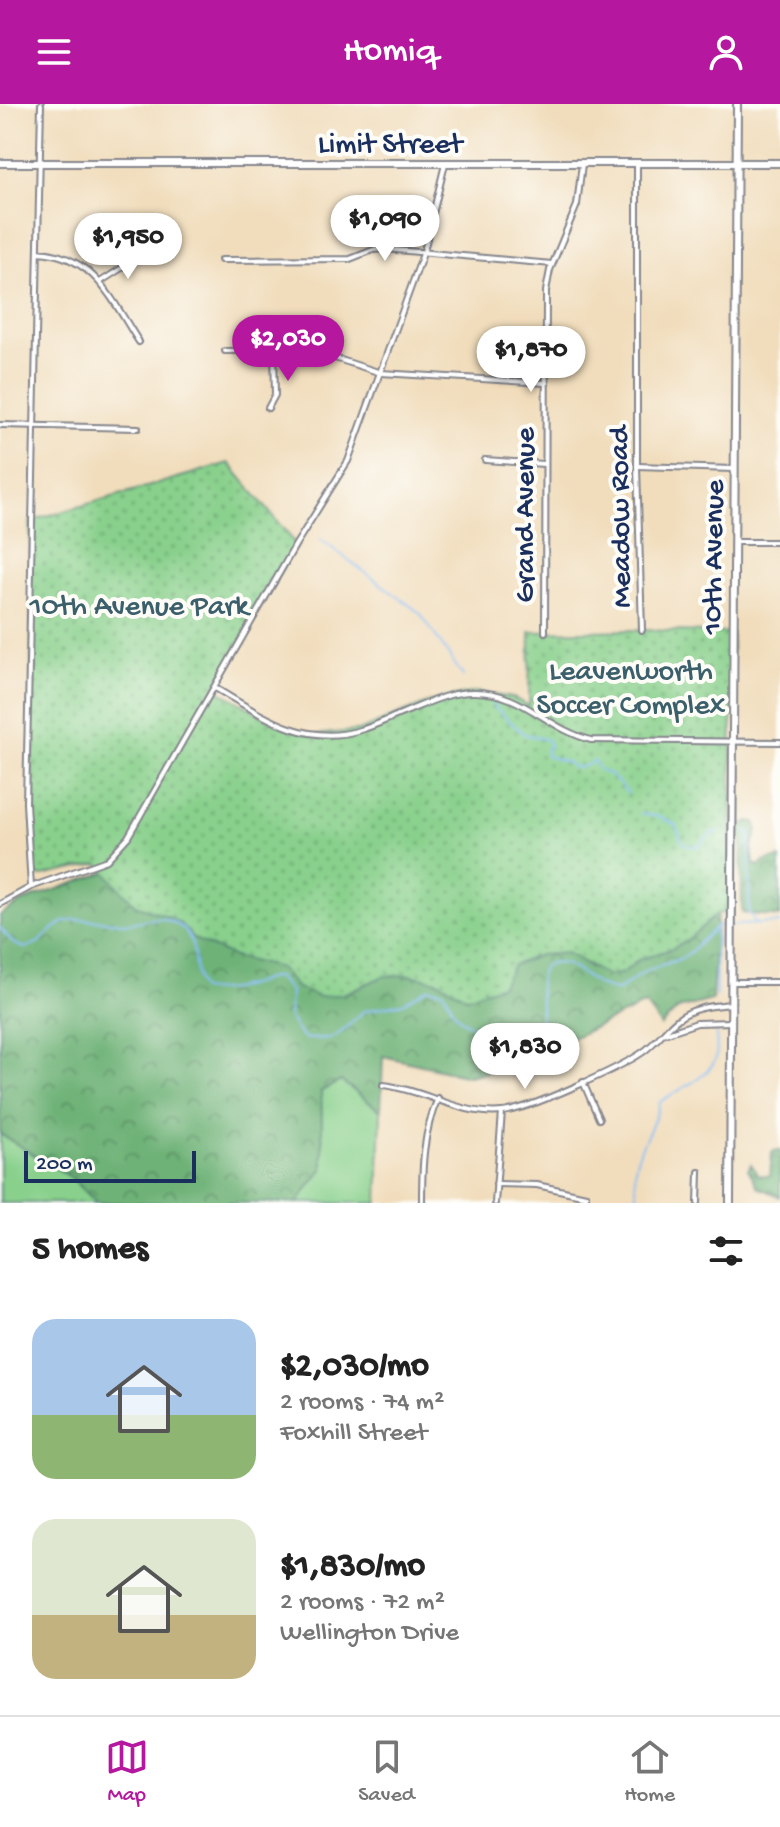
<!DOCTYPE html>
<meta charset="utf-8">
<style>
:root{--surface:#fff;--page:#f6f6f6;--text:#222;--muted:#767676;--line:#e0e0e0;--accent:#b5179e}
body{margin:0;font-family:"Gochi Hand",sans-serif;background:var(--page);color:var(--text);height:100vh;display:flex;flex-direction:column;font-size:30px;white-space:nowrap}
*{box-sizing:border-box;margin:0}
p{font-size:26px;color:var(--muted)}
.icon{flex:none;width:44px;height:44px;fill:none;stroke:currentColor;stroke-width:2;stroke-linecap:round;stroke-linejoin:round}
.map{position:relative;height:1099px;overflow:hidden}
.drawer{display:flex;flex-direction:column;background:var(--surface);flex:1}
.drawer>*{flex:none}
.scale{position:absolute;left:24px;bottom:20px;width:172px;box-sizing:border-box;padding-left:8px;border:4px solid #1b2f5e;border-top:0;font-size:22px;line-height:28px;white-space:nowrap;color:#1b2f5e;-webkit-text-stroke:6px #fdfcf7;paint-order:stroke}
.price{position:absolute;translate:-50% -68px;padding:0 18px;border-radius:28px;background:#fff;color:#222;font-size:26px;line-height:52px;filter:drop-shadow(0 2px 4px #0008)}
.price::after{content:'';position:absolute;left:50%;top:48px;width:24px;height:18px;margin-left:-12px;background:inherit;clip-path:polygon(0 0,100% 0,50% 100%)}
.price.current{background:var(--accent);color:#fff}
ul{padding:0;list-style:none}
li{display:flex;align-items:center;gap:24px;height:200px;padding:0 32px}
li span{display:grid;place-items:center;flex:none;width:224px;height:160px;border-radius:24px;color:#555}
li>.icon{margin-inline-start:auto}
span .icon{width:96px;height:96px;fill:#fffc;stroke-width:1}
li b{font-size:34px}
h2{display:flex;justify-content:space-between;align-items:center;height:96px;padding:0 32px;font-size:34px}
header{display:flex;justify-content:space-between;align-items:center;height:104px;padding:0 32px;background:var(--accent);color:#fff;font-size:36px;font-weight:600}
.tabs{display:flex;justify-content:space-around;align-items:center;height:112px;border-top:2px solid var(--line);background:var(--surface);font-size:22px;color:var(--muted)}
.tabs a{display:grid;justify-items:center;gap:4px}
.tabs .current{color:var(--accent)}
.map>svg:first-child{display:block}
.green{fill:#88d08b;stroke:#528074;stroke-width:2}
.forest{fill:url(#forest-crowns);stroke:#44706a;stroke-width:2}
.park{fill:url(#park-dots);stroke:#528074;stroke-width:2}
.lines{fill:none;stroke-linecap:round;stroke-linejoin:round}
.stream{stroke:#83bcf4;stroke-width:2}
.minor-casing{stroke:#86868d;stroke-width:8}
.tertiary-casing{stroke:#86868d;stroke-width:10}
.minor{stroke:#fff;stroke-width:4}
.tertiary{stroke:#fff;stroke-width:6}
.labels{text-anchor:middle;stroke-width:8;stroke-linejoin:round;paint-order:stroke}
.street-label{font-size:30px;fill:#1b2f5e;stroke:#fdfcf7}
.park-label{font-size:30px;fill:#3c5f6c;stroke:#fdfcf7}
</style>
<header><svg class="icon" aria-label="menu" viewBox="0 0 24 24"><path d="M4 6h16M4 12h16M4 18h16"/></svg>Homiq<svg class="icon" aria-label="person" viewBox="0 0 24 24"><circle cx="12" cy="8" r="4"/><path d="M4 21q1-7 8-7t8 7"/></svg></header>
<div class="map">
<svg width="780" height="1099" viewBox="0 0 780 1099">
<defs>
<pattern id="forest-crowns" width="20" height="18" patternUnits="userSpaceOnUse" patternTransform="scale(2)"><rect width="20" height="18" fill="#6eb277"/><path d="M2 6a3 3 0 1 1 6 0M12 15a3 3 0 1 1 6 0" fill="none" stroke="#5a9165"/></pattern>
<pattern id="park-dots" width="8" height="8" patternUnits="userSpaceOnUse" patternTransform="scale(2)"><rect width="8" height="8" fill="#88d08b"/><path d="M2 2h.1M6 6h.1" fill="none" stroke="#6ea975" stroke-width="1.8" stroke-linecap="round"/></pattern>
</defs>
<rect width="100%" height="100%" fill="#fdfcf7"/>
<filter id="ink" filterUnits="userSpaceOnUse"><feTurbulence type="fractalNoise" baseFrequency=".0125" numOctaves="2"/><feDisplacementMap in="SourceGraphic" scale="16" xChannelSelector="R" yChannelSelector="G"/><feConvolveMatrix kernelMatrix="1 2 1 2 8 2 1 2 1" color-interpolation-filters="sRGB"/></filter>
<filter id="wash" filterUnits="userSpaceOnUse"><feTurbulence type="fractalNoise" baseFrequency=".006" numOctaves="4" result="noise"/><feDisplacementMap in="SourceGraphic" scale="32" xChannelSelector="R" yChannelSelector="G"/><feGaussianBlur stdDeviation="1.8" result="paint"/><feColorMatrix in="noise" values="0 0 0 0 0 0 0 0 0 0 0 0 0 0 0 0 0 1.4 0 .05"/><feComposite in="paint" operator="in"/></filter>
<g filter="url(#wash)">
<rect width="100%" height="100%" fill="#f1ddbc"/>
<!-- green -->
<g class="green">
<path d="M341,977L381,1007L378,1099H297L323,1064L321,987Z"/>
<path d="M0,1030L68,1070L97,1099H0Z"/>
</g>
<!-- forest -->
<g class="forest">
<path d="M749,717L755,718L758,727L752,743L754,760L758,762L766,757L780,754V813L742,809L741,722Z"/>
<path d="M106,768L135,801L164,811L179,819L194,835L234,853L280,864L297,884L343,890L384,872L410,871L438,877L467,893L513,861L539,851L567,849L590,864L623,869L638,856L671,845L686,837L717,810L712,896L678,905L661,922L645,900L510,963L468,972L383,952L381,1007L341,977L321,987L323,1064L297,1099H97L72,1074L0,1030V811L24,797Z"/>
<path d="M777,1046H780V1093L758,1083L748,1065L751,1060L758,1071L770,1072L772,1048Z"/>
</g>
<!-- park -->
<path class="park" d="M229,359L296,440L215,584L275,619L311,631L358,627L435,596L475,588L513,594L529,602L530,528L642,526L732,529L731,807L717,810L686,837L671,845L638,856L623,869L607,872L567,849L539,851L513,861L502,881L467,893L438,877L410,871L384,872L343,890L319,893L297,884L280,864L234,853L194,835L179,819L164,811L135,801L98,760L38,773L35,770L33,747L30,417Z"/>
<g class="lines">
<!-- stream -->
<g class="stream">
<path d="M320,435L420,509L463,572"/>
<path d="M492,601L524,630L548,636L549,642L545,648L547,652L569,659L574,664L585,662L594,657L600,667L610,670L628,689"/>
<path d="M641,710L660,713L676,721C681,735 680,743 699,742L710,730L719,728"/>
<path d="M745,728L750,729L749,809L755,818"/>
<path d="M0,824L13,839L24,844C46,839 50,823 65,818C84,812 108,819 127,819C139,819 152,812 164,815C171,817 181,821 185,827C199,842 191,868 201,886C218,888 234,885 250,881C260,878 266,874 277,873L290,887L289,913L301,932L307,935L331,934L341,928L364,907L403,899L428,884L443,887C450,895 451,907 459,913C477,929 530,952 540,917C545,897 533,880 544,862C576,849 583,884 618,886L646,867L685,853L717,822L780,819"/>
<path d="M715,824L716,893"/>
<path d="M638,1099C637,1086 633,1073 636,1059C640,1040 655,1022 660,998C676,986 707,976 716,954C718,947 716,936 716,928"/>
</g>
</g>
</g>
<g filter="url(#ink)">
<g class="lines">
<!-- minor casing -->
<g class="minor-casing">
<g id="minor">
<path d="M637,59V362L642,526"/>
<path d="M38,148C94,151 112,196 139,238"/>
<path d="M221,156L350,155L373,146L385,145L552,160"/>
<path d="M100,178L142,151"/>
<path d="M225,247L310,246L381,269L546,279"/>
<path d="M268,304L275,291L274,246"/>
<path d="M0,321L138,324"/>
<path d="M485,356L544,360"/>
<path d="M637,362L734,365"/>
<path d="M734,438H780"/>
<path d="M545,528L546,187L550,166L577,101L582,60"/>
<path d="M215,584C260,610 302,642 357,627C373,623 388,615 403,609C426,600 448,588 473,588C523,587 546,625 591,636L780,638"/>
<path d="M31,783L26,699L41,0"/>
<path d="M0,800L31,783L107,756L128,733L296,440L348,357L424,147L445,60"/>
<path d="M731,878H780"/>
<path d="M667,929L697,919L731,918"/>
<path d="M583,978L599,1015"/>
<path d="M383,981C423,985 461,1012 502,1008C528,1006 620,964 643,948C656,939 665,925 678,915C693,903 713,902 731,900"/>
<path d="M496,1080L537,1081L586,1092"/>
<path d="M422,1099C422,1062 423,1028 438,994"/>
<path d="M495,1099L502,1008"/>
<path d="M698,1099L699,1068"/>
</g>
</g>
<!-- tertiary casing -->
<g class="tertiary-casing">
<g id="tertiary">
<path d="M0,59H780"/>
<path d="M730,1099L737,0"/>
</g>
</g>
<!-- minor -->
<use href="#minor" class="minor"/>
<!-- tertiary -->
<use href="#tertiary" class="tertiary"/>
</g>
</g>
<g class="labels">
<!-- street labels -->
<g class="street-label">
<text x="390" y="48">Limit Street</text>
<text transform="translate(523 411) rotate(-90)" y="10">Grand Avenue</text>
<text transform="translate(618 413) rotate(-91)" y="10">Meadow Road</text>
<text transform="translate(711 453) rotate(-89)" y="10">10th Avenue</text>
</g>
<!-- park labels -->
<g class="park-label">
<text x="139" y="510">10th Avenue Park</text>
<text x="631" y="575">Leavenworth<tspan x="631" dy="34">Soccer Complex</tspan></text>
</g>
</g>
</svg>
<div class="scale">200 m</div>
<b class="price" style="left:385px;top:159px">$1,090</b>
<b class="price" style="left:128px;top:177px">$1,950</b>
<b class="price current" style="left:288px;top:279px">$2,030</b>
<b class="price" style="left:531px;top:290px">$1,870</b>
<b class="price" style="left:525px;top:987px">$1,830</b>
</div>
<section class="drawer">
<h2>5 homes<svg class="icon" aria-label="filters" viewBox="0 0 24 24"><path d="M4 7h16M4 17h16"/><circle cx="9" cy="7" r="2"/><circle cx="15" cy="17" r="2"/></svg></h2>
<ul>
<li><span style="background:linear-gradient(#a9c7e8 60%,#8fb573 0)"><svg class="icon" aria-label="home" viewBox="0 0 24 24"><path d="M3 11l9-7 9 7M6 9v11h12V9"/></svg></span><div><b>$2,030/mo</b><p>2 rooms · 74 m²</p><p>Foxhill Street</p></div></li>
<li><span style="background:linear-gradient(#dfe7d0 60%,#c2b280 0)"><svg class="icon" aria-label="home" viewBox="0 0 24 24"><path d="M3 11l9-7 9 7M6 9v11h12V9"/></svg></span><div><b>$1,830/mo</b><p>2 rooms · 72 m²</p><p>Wellington Drive</p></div></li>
</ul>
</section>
<nav class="tabs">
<a class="current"><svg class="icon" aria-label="map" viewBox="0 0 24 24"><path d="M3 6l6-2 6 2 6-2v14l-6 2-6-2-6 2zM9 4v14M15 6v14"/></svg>Map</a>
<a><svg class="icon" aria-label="saved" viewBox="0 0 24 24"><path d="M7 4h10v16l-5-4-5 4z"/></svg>Saved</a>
<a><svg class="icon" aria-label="home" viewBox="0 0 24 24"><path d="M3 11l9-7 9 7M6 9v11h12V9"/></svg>Home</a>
</nav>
